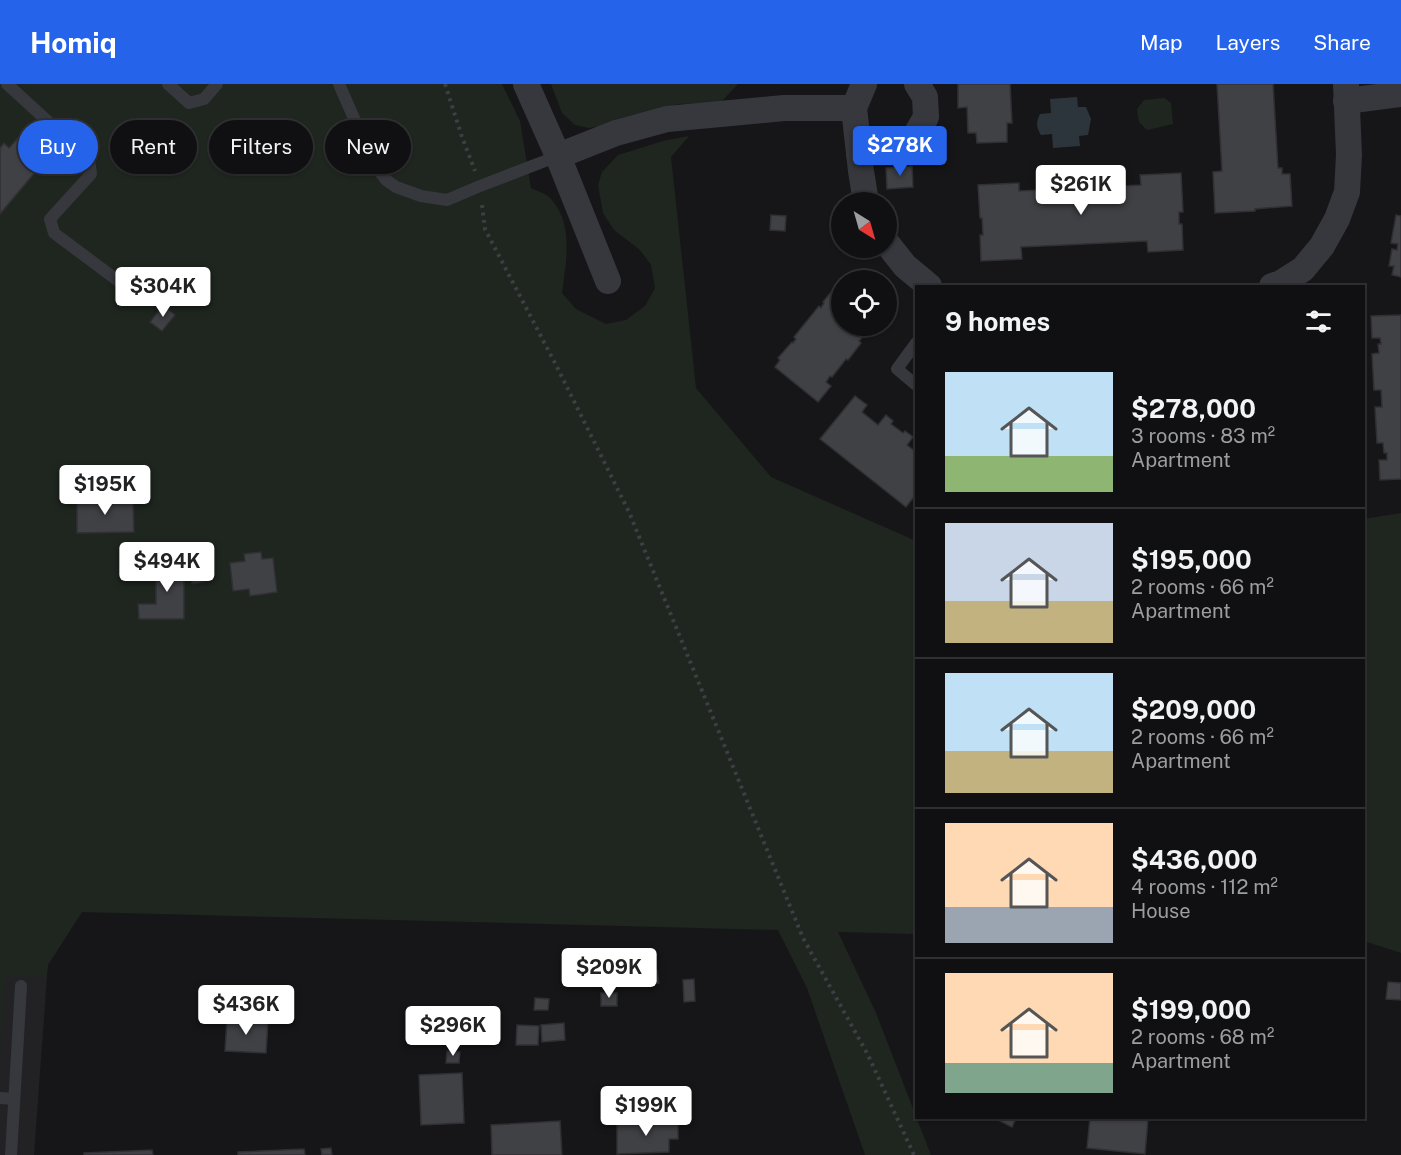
<!DOCTYPE html>
<meta charset="utf-8">
<style>
:root{--surface:#101012;--page:#1e1e20;--text:#f1f3f6;--muted:#9c9d9f;--line:#303032;--accent:#2563eb}
body{margin:0;font-family:"Public Sans",sans-serif;background:var(--page);color:var(--text);height:100vh;display:flex;flex-direction:column;font-size:22px;white-space:nowrap}
*{box-sizing:border-box;margin:0}
p{font-size:20px;color:var(--muted)}
.icon{flex:none;width:33px;height:33px;fill:none;stroke:currentColor;stroke-width:2;stroke-linecap:round;stroke-linejoin:round}
.map{position:relative;flex:1;overflow:hidden}
.panel{position:absolute;left:915px;top:201px;width:450px;height:834px;display:flex;flex-direction:column;background:var(--surface);border-radius:0px;box-shadow:0 2px 4px #0004,0 0 0 2px var(--line)}
.panel>*{flex:none}
.banner{position:absolute;left:18px;top:36px;width:570px;height:54px;display:flex;gap:12px}
.needle{width:39px;rotate:143deg}
.buttons{position:absolute;left:831px;top:108px;display:grid;gap:12px}
.buttons a{display:grid;place-items:center;width:66px;height:66px;border-radius:50%;background:var(--surface);box-shadow:0 2px 4px #0004,0 0 0 2px var(--line);font-size:30px}
.price{position:absolute;translate:-50% -51px;padding:0 14px;border-radius:6px;background:#fff;color:#222;font-size:20px;line-height:39px;filter:drop-shadow(0 2px 3px #0008)}
.price::after{content:'';position:absolute;left:50%;top:36px;width:18px;height:14px;margin-left:-9px;background:inherit;clip-path:polygon(0 0,100% 0,50% 100%)}
.price.selected{background:var(--accent);color:#fff}
ul{padding:0;list-style:none}
li{display:flex;align-items:center;gap:18px;height:150px;padding:0 30px}
li+li{border-top:2px solid var(--line)}
li span{display:grid;place-items:center;flex:none;width:168px;height:120px;border-radius:0px;color:#555}
li>.icon{margin-inline-start:auto}
span .icon{width:72px;height:72px;fill:#fffc;stroke-width:1}
li b{font-size:26px}
h2{display:flex;justify-content:space-between;align-items:center;height:72px;padding:0 30px;font-size:26px}
.tag{padding:0 21px;border-radius:27px;background:var(--surface);box-shadow:0 2px 4px #0004,0 0 0 2px var(--line);font-size:21px;line-height:54px}
.tag.selected{background:var(--accent);color:#fff}
header{display:flex;align-items:center;gap:36px;box-sizing:border-box;height:84px;padding:0 30px;background:var(--accent);color:#fff}
header strong{font-size:28px}
nav{display:flex;gap:33px;margin-inline-start:auto;font-size:21px}
.map>svg:first-child{display:block}
.built{fill:#222225}
.green{fill:#1e261f}
.water{fill:#2c353c}
.building{fill:#404145;stroke:#303034;stroke-width:1.5}
.lines{fill:none;stroke-linecap:round;stroke-linejoin:round}
.path{stroke:#3d3f44;stroke-width:4;stroke-dasharray:3 4.5;stroke-linecap:butt}
.service{stroke:#37383d;stroke-width:12}
.minor{stroke:#37383d;stroke-width:26}
.tree{fill:#506452}
</style>
<header>
<strong>Homiq</strong>
<nav><a>Map</a><a>Layers</a><a>Share</a></nav>
</header>
<div class="map">
<svg width="1401" height="1071" viewBox="0 0 1401 1071">
<rect width="100%" height="100%" fill="#161618"/>
<!-- built -->
<path class="built" d="M0,892H47L34,1071H0Z"/>
<!-- green -->
<g class="green">
<path d="M0,0H502L520,37L531,104C537,107 547,110 551,115C574,140 566,179 562,209L576,225L606,240L626,236L645,222L655,204L651,181L640,166L614,146L603,129L598,101L602,88L618,71L663,57L689,52L671,73L696,304L771,393L916,457V850L838,848L876,929L931,1071H865L807,904L778,846L82,828L48,881L47,892H6L0,971Z"/>
<path d="M551,0H738L720,19L678,20L617,35L608,41L589,44L575,41L562,29Z"/>
<path d="M1164,14L1171,19L1173,40L1147,46L1139,38L1137,25L1144,16Z"/>
<path d="M1401,429V869L1364,857V435Z"/>
</g>
<!-- water -->
<path class="water" d="M1077,13L1078,23H1086L1091,35L1088,51L1079,52L1080,62L1053,64L1052,50L1041,51C1036,43 1036,38 1040,30L1051,29L1050,15Z"/>
<!-- building -->
<g class="building">
<path d="M958,0H1010L1012,39H1007V58L977,59L976,49H968L967,23L958,24Z"/>
<path d="M1217,0H1273L1278,84H1282V90H1290L1292,122L1255,125V127L1215,129L1213,88L1222,87Z"/>
<path d="M24,47L47,67L33,83L37,86L0,130V64L4,59L9,64Z"/>
<path d="M912,82L913,103L887,105L886,84Z"/>
<path d="M1181,89L1183,128H1179V140H1182L1183,166L1148,168L1147,157L1064,161L1021,163L1022,175L981,177L980,151H983L982,134H980L978,101L1019,99V107L1141,101L1140,91Z"/>
<path d="M771,131L786,132L785,147L770,146Z"/>
<path d="M1396,131L1401,132V193L1392,191L1394,182H1389L1392,165L1397,166L1398,160L1391,159Z"/>
<path d="M842,195L844,196H842V242H878L874,247L868,242L864,248L866,249L859,257L861,259L848,276L846,275L832,293L830,292L826,298L831,302L818,318L775,283L780,276L778,274L792,258L793,259L796,255L794,253L819,222L821,224L824,219L823,218Z"/>
<path d="M163,221L175,231L162,247L150,238Z"/>
<path d="M1401,231V395L1380,396L1379,376H1387V369H1384L1383,359H1377L1375,323H1382L1381,306H1374L1372,270L1379,269L1378,260H1381L1380,254H1372L1371,232Z"/>
<path d="M855,312L867,321L862,328L878,341L886,331L893,337L891,340L903,349L905,347L913,353L907,361L916,368V410L906,423L820,355Z"/>
<path d="M133,415L134,448L77,449V416Z"/>
<path d="M201,468L204,498L192,500L188,469Z"/>
<path d="M261,468L262,475L273,474L277,508L250,512L249,505L233,507L230,479L245,477L244,470Z"/>
<path d="M156,476H184V535H139L138,520H156Z"/>
<path d="M657,886L659,899L640,901L638,887Z"/>
<path d="M694,895L695,917L684,918L683,896Z"/>
<path d="M1388,898L1401,899V916L1386,915Z"/>
<rect x="601" y="909" width="16" height="13"/>
<path d="M535,914L549,915L548,926H534Z"/>
<path d="M227,935L268,937L266,969L225,967Z"/>
<path d="M564,939L565,956L542,958L541,941Z"/>
<path d="M517,941L539,942L538,961H516Z"/>
<path d="M447,967L460,968L459,979H446Z"/>
<path d="M462,989L464,1039L421,1041L419,991Z"/>
<path d="M994,1034H1016L1012,1043Z"/>
<path d="M1090,1034L1148,1035L1145,1070L1087,1064Z"/>
<path d="M560,1037L562,1071H492L491,1041Z"/>
<path d="M678,1038V1055H669V1068L617,1070V1039Z"/>
<path d="M331,1064L332,1071H322L321,1065Z"/>
<path d="M304,1065L305,1071H238V1068Z"/>
<path d="M152,1066L153,1071H84V1069Z"/>
</g>
<g class="lines">
<!-- path -->
<g class="path">
<path d="M445,0L462,53L475,87"/>
<path d="M482,121L485,145L557,283L629,428L803,854L868,971L914,1071"/>
</g>
<!-- service -->
<g class="service">
<path d="M7,0L89,75L91,90L50,135L54,149L121,199"/>
<path d="M168,0L189,19L204,15L217,0"/>
<path d="M339,0L374,80L386,96L396,103L421,112L447,116L480,102L558,72"/>
<path d="M916,259L897,285L916,301"/>
<path d="M0,1014L14,1015"/>
<path d="M11,1071L21,902"/>
</g>
<!-- minor -->
<g class="minor">
<path d="M526,0L558,72L608,197"/>
<path d="M864,0L854,24L861,87L866,118"/>
<path d="M1346,17L1401,10"/>
<path d="M859,70L896,64L914,54L926,33L925,13L917,0"/>
<path d="M558,72L616,49L667,35L784,24H854"/>
<path d="M886,158L905,182L929,202"/>
<path d="M1272,202L1281,199L1303,185L1322,162L1337,135L1347,108L1349,71L1346,0"/>
</g>
</g>
<!-- trees -->
<circle class="tree" cx="112" cy="404" r="9"/>
</svg>
<div class="buttons">
<a><svg class="needle" viewBox="-14 -14 28 28"><path d="M0-13l5 13h-10z" fill="#e53935"/><path d="M0 13l5-13h-10z" fill="#9c9d9f"/></svg></a>
<a><svg class="icon" aria-label="locate" viewBox="0 0 24 24"><circle cx="12" cy="12" r="6"/><path d="M12 2v4M12 18v4M2 12h4M18 12h4"/></svg></a>
</div>
<b class="price selected" style="left:900px;top:93px">$278K</b>
<b class="price" style="left:1081px;top:132px">$261K</b>
<b class="price" style="left:163px;top:234px">$304K</b>
<b class="price" style="left:105px;top:432px">$195K</b>
<b class="price" style="left:167px;top:509px">$494K</b>
<b class="price" style="left:609px;top:915px">$209K</b>
<b class="price" style="left:246px;top:952px">$436K</b>
<b class="price" style="left:453px;top:973px">$296K</b>
<b class="price" style="left:646px;top:1053px">$199K</b>
<div class="banner">
<a class="tag selected">Buy</a>
<a class="tag">Rent</a>
<a class="tag">Filters</a>
<a class="tag">New</a>
</div>
<section class="panel">
<h2>9 homes<svg class="icon" aria-label="filters" viewBox="0 0 24 24"><path d="M4 7h16M4 17h16"/><circle cx="9" cy="7" r="2"/><circle cx="15" cy="17" r="2"/></svg></h2>
<ul>
<li><span style="background:linear-gradient(#bfe0f5 70%,#8fb573 0)"><svg class="icon" aria-label="home" viewBox="0 0 24 24"><path d="M3 11l9-7 9 7M6 9v11h12V9"/></svg></span><div><b>$278,000</b><p>3 rooms · 83 m²</p><p>Apartment</p></div></li>
<li><span style="background:linear-gradient(#c9d6e8 65%,#c2b280 0)"><svg class="icon" aria-label="home" viewBox="0 0 24 24"><path d="M3 11l9-7 9 7M6 9v11h12V9"/></svg></span><div><b>$195,000</b><p>2 rooms · 66 m²</p><p>Apartment</p></div></li>
<li><span style="background:linear-gradient(#bfe0f5 65%,#c2b280 0)"><svg class="icon" aria-label="home" viewBox="0 0 24 24"><path d="M3 11l9-7 9 7M6 9v11h12V9"/></svg></span><div><b>$209,000</b><p>2 rooms · 66 m²</p><p>Apartment</p></div></li>
<li><span style="background:linear-gradient(#ffd9b3 70%,#9aa5b1 0)"><svg class="icon" aria-label="home" viewBox="0 0 24 24"><path d="M3 11l9-7 9 7M6 9v11h12V9"/></svg></span><div><b>$436,000</b><p>4 rooms · 112 m²</p><p>House</p></div></li>
<li><span style="background:linear-gradient(#ffd9b3 75%,#7fa58c 0)"><svg class="icon" aria-label="home" viewBox="0 0 24 24"><path d="M3 11l9-7 9 7M6 9v11h12V9"/></svg></span><div><b>$199,000</b><p>2 rooms · 68 m²</p><p>Apartment</p></div></li>
</ul>
</section>
</div>
